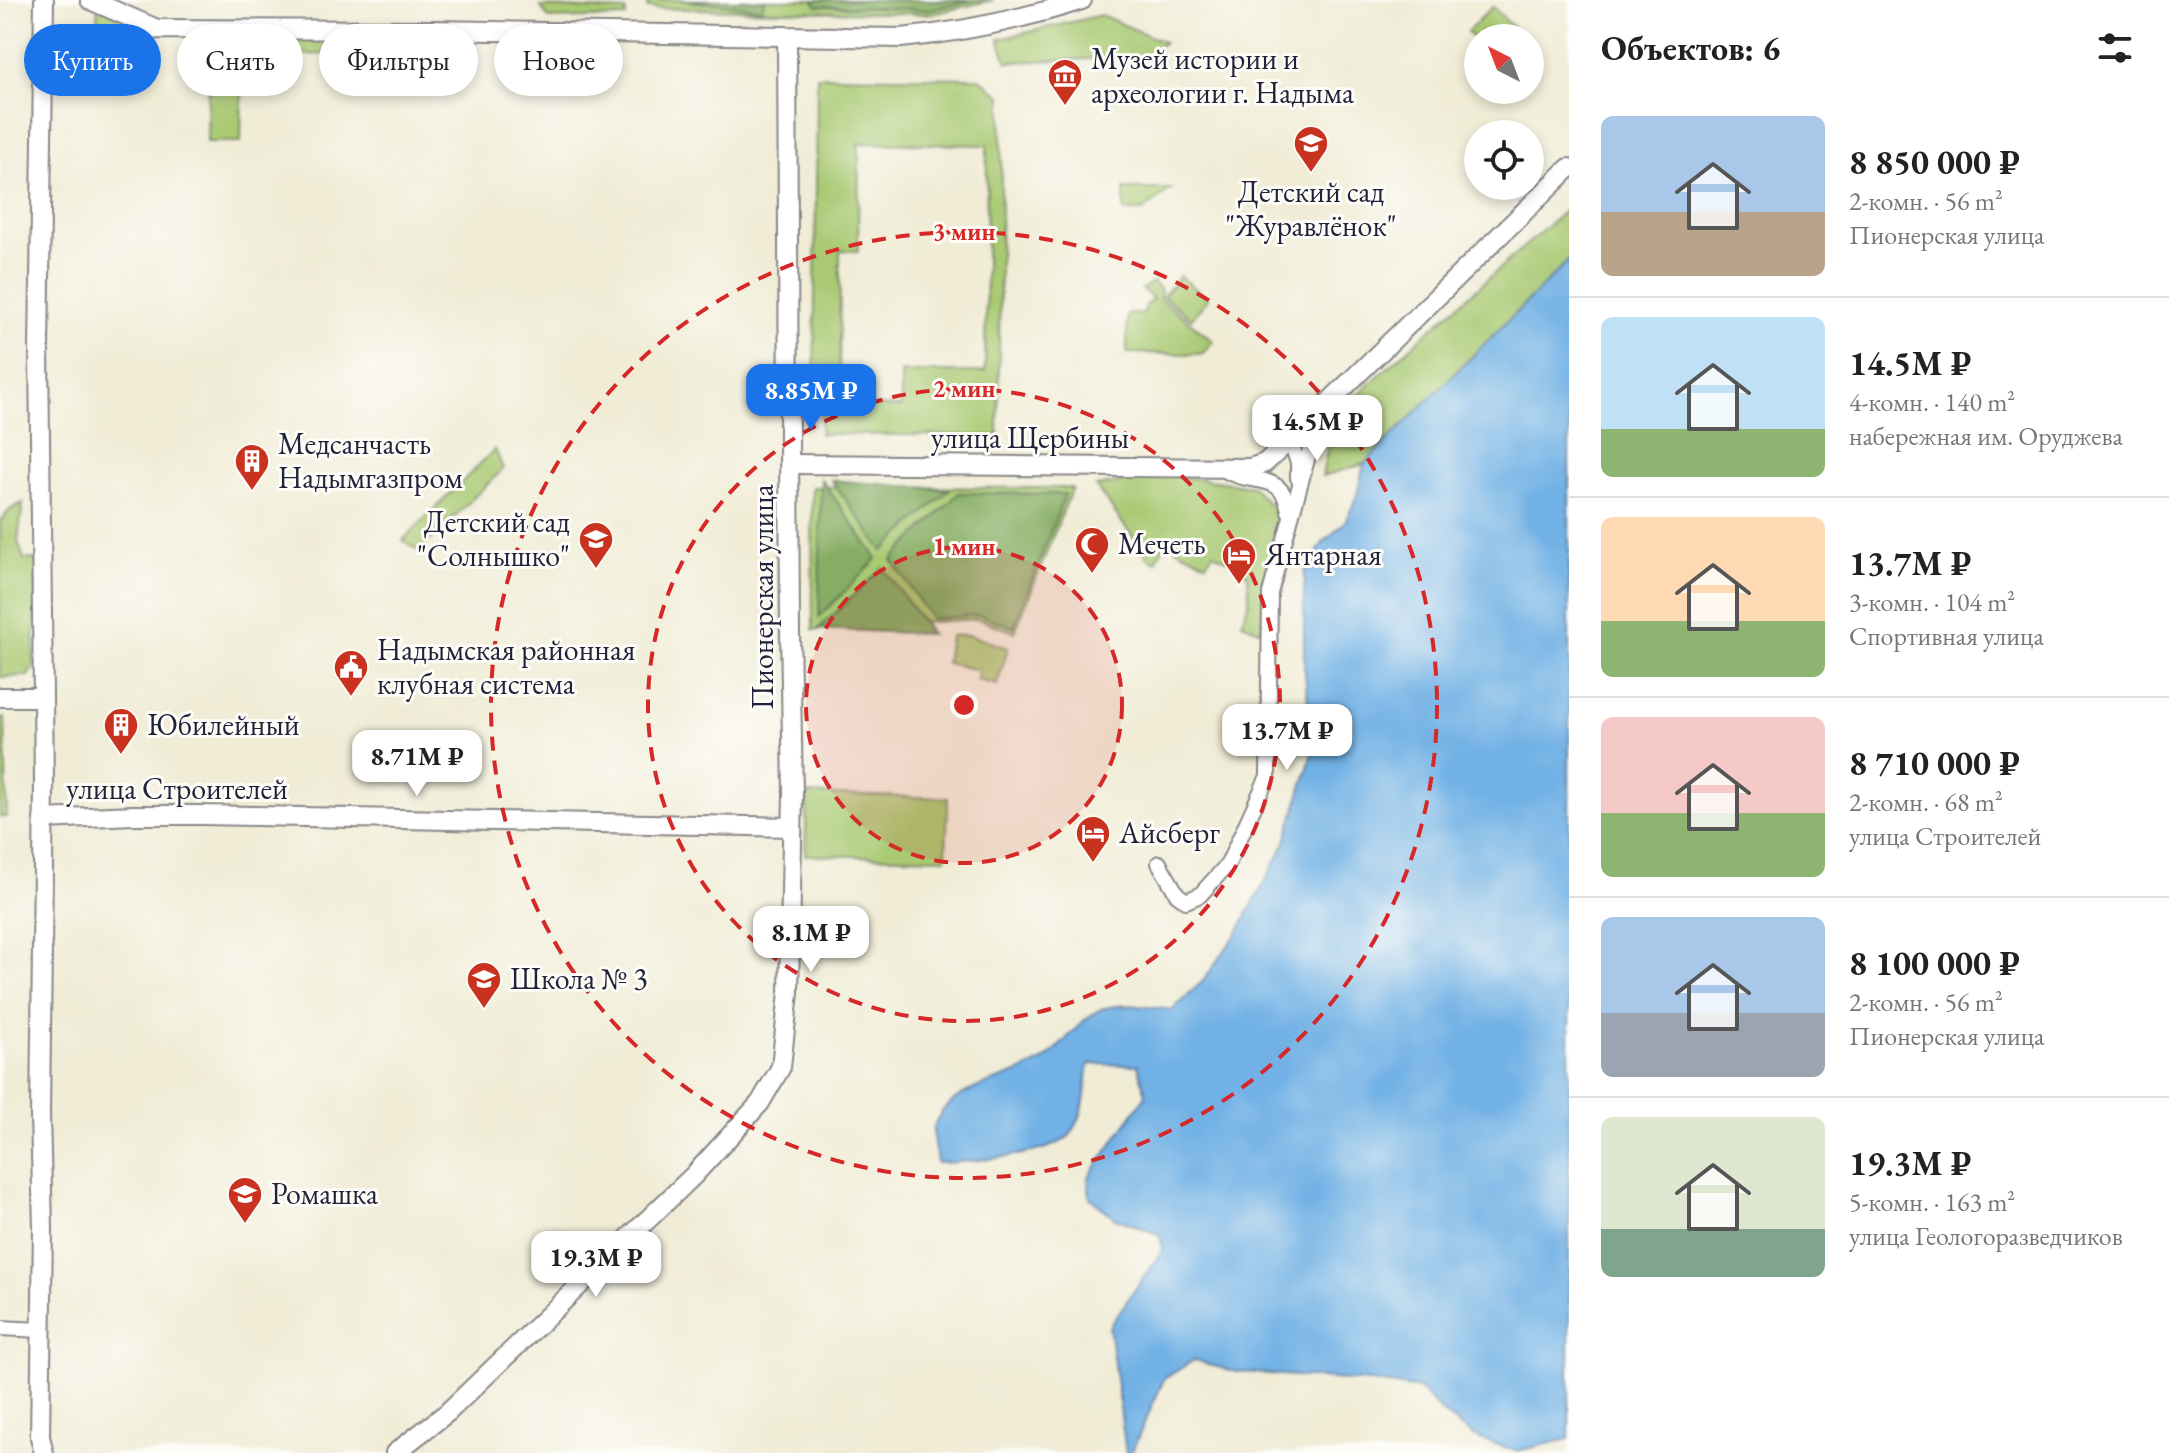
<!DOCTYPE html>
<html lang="ru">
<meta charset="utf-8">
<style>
:root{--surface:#fff;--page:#f6f6f6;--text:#222;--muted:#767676;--line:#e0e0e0;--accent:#1a73e8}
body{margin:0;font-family:"EB Garamond",serif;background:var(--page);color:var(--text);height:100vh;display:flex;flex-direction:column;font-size:30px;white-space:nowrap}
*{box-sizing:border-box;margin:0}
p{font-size:26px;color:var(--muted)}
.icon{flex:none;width:44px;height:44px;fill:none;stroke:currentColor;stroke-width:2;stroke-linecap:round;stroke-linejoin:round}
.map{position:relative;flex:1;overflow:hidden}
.drawer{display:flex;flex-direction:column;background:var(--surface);width:600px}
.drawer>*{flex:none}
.guide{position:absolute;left:24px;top:24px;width:760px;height:72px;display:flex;gap:16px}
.needle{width:52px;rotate:318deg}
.tools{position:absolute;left:1464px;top:24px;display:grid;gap:16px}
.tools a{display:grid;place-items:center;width:80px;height:80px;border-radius:50%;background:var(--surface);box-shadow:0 4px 12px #0003;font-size:40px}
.price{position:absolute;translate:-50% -68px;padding:0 18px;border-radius:16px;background:#fff;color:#222;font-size:26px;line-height:52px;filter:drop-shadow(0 2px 4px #0008)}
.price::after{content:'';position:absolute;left:50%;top:48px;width:24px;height:18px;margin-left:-12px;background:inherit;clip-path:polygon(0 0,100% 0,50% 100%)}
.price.active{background:var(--accent);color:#fff}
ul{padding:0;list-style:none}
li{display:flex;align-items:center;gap:24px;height:200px;padding:0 32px}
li+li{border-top:2px solid var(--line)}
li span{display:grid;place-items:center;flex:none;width:224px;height:160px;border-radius:12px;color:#555}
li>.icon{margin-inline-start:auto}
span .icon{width:96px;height:96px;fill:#fffc;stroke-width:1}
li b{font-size:34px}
h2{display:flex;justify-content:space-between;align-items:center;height:96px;padding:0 32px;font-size:34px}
.tag{padding:0 28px;border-radius:36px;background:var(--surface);box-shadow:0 4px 12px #0003;font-size:28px;line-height:72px}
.tag.active{background:var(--accent);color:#fff}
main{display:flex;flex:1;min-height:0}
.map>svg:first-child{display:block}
.green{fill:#a9c972;stroke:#667656;stroke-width:2}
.forest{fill:#86ad64;stroke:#546850;stroke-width:2}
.water{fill:#71b1e5;stroke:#4a6a90;stroke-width:2}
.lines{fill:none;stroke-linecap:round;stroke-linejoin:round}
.minor-casing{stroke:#898788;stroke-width:18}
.tertiary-casing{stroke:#898788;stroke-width:22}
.minor{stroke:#fff;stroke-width:14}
.tertiary{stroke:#fff;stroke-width:18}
.ring{fill:none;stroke:#d62828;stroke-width:4;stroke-dasharray:14 10}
.labels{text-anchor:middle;stroke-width:6;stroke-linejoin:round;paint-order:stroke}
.poi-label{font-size:30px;fill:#22223b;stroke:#fdfcf7;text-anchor:start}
.street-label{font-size:30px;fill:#22223b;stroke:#fdfcf7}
.centre{fill:#d62828;stroke:#fdfcf7;stroke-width:4}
.ring-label{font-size:24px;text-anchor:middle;font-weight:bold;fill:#d62828;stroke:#fdfcf7;stroke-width:6;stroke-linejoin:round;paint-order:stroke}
</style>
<main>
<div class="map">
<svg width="1569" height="1453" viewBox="0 0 1569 1453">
<rect width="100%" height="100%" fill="#fdfcf7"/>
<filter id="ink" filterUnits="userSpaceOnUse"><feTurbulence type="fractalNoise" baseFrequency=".0125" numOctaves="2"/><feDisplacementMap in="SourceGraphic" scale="16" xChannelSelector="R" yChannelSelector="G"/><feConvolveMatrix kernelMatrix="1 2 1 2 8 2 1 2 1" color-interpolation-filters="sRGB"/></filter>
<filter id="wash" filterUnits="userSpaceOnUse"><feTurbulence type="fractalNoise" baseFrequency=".006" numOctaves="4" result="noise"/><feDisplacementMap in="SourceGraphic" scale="32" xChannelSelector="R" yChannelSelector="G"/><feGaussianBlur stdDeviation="1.8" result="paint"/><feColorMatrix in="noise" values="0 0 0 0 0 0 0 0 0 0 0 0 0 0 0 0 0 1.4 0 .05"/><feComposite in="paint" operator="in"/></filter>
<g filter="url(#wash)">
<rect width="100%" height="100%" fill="#f0ecd6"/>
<!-- green -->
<g class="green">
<path d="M649,0H993L931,14L647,8Z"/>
<path d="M98,5L133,23L95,42Z"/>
<path d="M541,7L626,11V17L549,19Z"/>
<path d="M1492,7H1493L1523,38H1478V42L1467,32Z"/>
<path d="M1101,15L1164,42L1147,57L1007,62L999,39Z"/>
<path d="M433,37V52L283,55V40Z"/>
<path d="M817,76L980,78L1002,97L998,436L820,434L822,404L901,407V372H985L987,145L859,143L858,251H840L839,403L814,402Z"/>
<path d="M208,91H242L241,142H207Z"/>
<path d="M1124,189H1171L1143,211H1124Z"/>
<path d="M1569,207V260L1364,464L1322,476L1334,415Z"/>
<path d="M1180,276L1208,299L1191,319L1163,296Z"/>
<path d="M1153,282L1161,290L1160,298L1213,341L1202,354L1127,353V314H1144L1146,305L1153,299L1142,289Z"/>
<path d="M495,449L503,469L419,551L403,540Z"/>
<path d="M1163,474L1252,486L1281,517L1261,631L1242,623L1249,601L1248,575L1236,563L1213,553L1206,563L1165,543L1156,562L1149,559L1096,487Z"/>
<path d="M812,487L1072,488L1015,632L978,619L813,630Z"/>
<path d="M23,503L18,541L24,559L37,560L34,667L28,676L0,677V521L12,508Z"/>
<path d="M969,635L1008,648L997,685L977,680L978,670L946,663L950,636Z"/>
<path d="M0,718H5L7,817H0Z"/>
<path d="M807,794L948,798L946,858L805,855Z"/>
</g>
<!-- forest -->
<g class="forest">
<path d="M680,0H765L762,9Z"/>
<path d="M813,0H974L928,10L817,6Z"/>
<path d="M821,479L877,559L819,617Z"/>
<path d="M831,480L949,490L883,551Z"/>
<path d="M959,493L1065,494L1014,627L979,615L931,619L892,560Z"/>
<path d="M883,568L931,634L818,629Z"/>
</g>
<!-- water -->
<path class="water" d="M1569,260V1439L1516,1451L1475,1437L1445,1415L1419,1389L1383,1383L1231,1371L1194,1360L1164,1379L1131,1453H1126L1109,1327L1163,1249L1159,1234L1115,1218L1090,1198L1088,1178L1146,1095L1138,1065L1089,1064C1085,1087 1086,1116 1070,1135C1052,1156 966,1162 937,1163C936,1153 931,1136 934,1127C948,1081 1018,1083 1050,1055C1066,1042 1085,1013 1105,1008C1126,1002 1152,1008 1172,1010L1204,980L1239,930L1285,844L1313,751L1304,664V573L1323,543L1345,522L1356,499L1364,464Z"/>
</g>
<g filter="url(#ink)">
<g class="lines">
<!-- minor casing -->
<g class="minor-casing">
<g id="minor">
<path d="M1290,440L1298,463V478"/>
<path d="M1223,469C1251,488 1282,468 1289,511"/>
<path d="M1159,863L1177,894L1186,901L1200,895L1228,864L1268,776L1270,593L1321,409"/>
<path d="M0,1328L41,1330"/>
</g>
</g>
<!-- tertiary casing -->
<g class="tertiary-casing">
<g id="tertiary">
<path d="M44,0L39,350L44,784L40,1115L43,1228L40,1437L44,1453"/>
<path d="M90,0L157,29"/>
<path d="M42,85C79,60 113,38 157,29L432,30L901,38C963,32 1023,19 1082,0"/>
<path d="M791,464L1250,468L1265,463L1290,440L1569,168"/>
<path d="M0,697H41"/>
<path d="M43,819L134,815H203L792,827"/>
<path d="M395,1453L448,1412L694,1175L760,1103L781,1067L789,992L793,792L790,632L787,37"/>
</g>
</g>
<!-- minor -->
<use href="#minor" class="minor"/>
<!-- tertiary -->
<use href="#tertiary" class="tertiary"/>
</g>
</g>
<!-- distance rings -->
<circle cx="964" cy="705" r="158" fill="#d62828" fill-opacity=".12"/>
<g class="ring">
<circle cx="964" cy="705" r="158"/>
<circle cx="964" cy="705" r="316"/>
<circle cx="964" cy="705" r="473"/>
</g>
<!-- icons -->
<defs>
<g id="museum-pin" transform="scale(1.8)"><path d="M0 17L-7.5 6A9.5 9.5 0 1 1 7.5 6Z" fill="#c8321e" stroke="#fdfcf7"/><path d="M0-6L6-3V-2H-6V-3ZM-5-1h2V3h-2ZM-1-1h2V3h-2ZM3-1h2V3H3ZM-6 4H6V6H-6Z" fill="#fff"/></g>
<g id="school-pin" transform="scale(1.8)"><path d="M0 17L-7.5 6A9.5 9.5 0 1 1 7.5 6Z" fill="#c8321e" stroke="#fdfcf7"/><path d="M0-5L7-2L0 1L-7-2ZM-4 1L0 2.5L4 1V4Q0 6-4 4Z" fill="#fff"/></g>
<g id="building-pin" transform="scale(1.8)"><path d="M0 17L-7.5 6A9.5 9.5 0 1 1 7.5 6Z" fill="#c8321e" stroke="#fdfcf7"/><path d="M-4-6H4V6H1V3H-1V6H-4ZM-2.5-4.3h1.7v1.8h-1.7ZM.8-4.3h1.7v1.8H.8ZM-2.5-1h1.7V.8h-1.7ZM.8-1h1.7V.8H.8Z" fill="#fff"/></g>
<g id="mosque-pin" transform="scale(1.8)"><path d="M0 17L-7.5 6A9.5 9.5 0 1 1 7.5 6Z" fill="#c8321e" stroke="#fdfcf7"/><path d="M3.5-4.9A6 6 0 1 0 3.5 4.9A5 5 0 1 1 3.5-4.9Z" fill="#fff"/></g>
<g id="hotel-pin" transform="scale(1.8)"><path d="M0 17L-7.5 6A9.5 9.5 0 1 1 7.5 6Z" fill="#c8321e" stroke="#fdfcf7"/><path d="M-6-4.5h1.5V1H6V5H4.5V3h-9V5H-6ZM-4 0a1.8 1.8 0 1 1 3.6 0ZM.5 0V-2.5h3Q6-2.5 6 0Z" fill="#fff"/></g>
<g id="civic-pin" transform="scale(1.8)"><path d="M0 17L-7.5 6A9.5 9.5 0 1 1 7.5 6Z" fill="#c8321e" stroke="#fdfcf7"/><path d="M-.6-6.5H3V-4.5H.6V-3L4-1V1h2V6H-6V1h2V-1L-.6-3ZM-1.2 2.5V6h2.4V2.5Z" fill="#fff"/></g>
</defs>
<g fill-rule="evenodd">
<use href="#museum-pin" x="1065" y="76"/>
<use href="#school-pin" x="1311" y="143"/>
<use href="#building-pin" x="252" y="461"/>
<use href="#school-pin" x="596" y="539"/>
<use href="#mosque-pin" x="1092" y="544"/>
<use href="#hotel-pin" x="1239" y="555"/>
<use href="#civic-pin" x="351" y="667"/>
<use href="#building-pin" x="121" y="725"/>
<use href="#hotel-pin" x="1093" y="833"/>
<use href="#school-pin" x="484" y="979"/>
<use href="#school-pin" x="245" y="1194"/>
</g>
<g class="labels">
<!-- poi labels -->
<g class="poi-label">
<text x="1091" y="69">Музей истории и<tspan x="1091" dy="34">археологии г. Надыма</tspan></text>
<text x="1311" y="202" text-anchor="middle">Детский сад<tspan x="1311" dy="34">"Журавлёнок"</tspan></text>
<text x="278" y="454">Медсанчасть<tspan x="278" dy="34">Надымгазпром</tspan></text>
<text x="570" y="532" text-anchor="end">Детский сад<tspan x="570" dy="34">"Солнышко"</tspan></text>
<text x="1118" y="554">Мечеть</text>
<text x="1265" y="565">Янтарная</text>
<text x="377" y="660">Надымская районная<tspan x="377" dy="34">клубная система</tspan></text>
<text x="147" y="735">Юбилейный</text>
<text x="1119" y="843">Айсберг</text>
<text x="510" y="989">Школа № 3</text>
<text x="271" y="1204">Ромашка</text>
</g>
<!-- street labels -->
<g class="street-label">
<text x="1030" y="448">улица Щербины</text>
<text transform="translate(763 597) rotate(-90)" y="10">Пионерская улица</text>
<text x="177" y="799">улица Строителей</text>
</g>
</g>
<circle cx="964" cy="705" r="12" class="centre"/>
<g class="ring-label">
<text x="964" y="240">3 мин</text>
<text x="964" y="397">2 мин</text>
<text x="964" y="555">1 мин</text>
</g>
</svg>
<div class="tools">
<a><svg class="needle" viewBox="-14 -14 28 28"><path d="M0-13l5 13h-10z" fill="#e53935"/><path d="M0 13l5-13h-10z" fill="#767676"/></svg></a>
<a><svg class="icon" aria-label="locate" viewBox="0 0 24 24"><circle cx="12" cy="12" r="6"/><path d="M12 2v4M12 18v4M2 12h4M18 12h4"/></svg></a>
</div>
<b class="price active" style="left:811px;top:432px">8.85M ₽</b>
<b class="price" style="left:1317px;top:463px">14.5M ₽</b>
<b class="price" style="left:1287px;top:772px">13.7M ₽</b>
<b class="price" style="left:417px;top:798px">8.71M ₽</b>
<b class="price" style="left:811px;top:974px">8.1M ₽</b>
<b class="price" style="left:596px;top:1299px">19.3M ₽</b>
<div class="guide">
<a class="tag active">Купить</a>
<a class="tag">Снять</a>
<a class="tag">Фильтры</a>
<a class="tag">Новое</a>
</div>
</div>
<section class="drawer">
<h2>Объектов: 6<svg class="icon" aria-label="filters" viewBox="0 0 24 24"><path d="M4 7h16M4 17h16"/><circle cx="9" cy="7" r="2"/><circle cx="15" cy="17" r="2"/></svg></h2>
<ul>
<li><span style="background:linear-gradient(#a9c7e8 60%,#b9a48a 0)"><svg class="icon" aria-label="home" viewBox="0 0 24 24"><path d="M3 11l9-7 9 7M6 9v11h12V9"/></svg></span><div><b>8 850 000 ₽</b><p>2-комн. · 56 m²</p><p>Пионерская улица</p></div></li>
<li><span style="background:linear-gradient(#bfe0f5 70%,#8fb573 0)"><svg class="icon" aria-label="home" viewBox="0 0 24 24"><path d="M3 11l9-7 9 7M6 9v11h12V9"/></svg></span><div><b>14.5M ₽</b><p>4-комн. · 140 m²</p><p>набережная им. Оруджева</p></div></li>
<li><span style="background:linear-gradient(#ffd9b3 65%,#8fb573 0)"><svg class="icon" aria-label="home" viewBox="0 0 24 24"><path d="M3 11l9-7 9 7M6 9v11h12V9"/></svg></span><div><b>13.7M ₽</b><p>3-комн. · 104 m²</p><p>Спортивная улица</p></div></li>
<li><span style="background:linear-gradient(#f6c9c9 60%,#8fb573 0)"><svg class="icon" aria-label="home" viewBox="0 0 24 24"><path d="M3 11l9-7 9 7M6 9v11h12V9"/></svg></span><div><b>8 710 000 ₽</b><p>2-комн. · 68 m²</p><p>улица Строителей</p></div></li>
<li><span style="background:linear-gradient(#a9c7e8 60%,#9aa5b1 0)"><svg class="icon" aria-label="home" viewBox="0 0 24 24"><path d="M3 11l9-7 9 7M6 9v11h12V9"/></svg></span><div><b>8 100 000 ₽</b><p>2-комн. · 56 m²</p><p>Пионерская улица</p></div></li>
<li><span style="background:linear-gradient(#dfe7d0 70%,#7fa58c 0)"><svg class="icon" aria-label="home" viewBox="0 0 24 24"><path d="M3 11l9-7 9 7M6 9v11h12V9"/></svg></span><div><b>19.3M ₽</b><p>5-комн. · 163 m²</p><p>улица Геологоразведчиков</p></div></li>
</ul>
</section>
</main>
